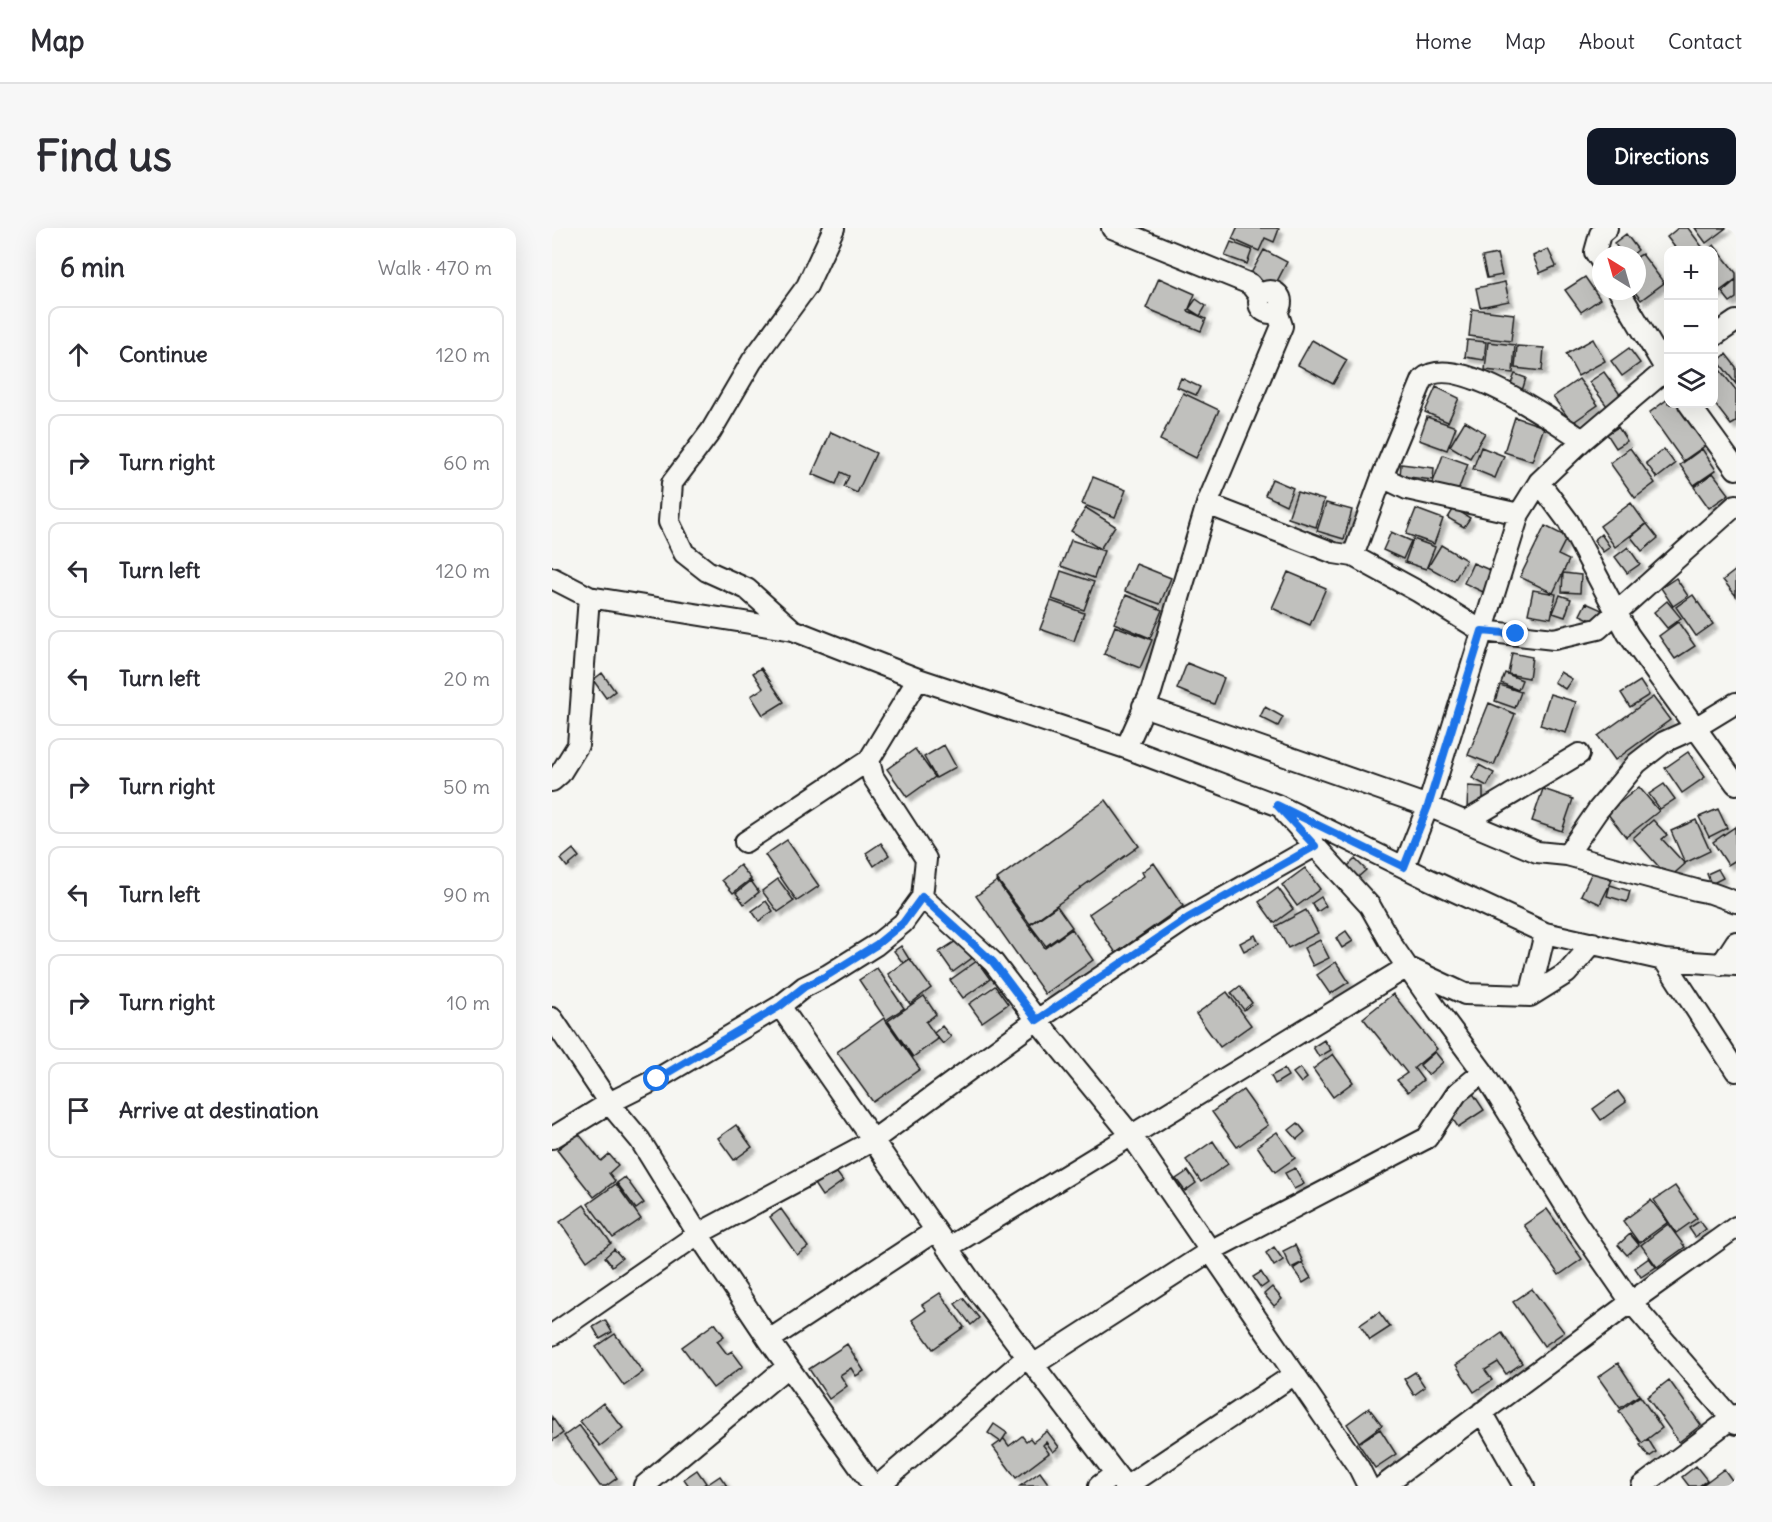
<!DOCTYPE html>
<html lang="en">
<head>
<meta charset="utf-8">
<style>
  :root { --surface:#fff; --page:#f7f7f7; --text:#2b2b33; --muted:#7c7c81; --line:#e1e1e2; --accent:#111827 }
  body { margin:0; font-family:Delius,sans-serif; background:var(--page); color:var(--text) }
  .controls { position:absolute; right:18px; top:18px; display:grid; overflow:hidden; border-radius:12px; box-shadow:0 6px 24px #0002 }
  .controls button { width:54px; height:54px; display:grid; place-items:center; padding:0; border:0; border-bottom:2px solid var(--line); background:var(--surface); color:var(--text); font:30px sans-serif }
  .compass { position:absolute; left:1040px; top:18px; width:54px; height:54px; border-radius:50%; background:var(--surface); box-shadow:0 6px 24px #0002; rotate:323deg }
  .stop { position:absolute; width:18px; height:18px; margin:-14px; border:4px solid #1a73e8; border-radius:50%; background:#fff }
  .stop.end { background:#1a73e8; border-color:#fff; box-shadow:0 2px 6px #0008 }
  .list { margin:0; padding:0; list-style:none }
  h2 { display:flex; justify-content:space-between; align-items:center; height:78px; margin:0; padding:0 24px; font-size:26px }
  h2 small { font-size:20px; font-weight:400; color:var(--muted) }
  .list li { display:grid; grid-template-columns:39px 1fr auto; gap:18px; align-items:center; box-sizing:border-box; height:96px; margin:0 12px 12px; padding:0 12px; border:2px solid var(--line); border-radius:12px }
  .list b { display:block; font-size:22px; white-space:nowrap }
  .list em { font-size:20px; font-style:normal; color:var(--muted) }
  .icon { flex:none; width:33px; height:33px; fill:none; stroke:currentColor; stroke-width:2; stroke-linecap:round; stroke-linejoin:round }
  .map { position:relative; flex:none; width:1184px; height:1258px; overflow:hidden; border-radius:12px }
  header { display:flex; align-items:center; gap:36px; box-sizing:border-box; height:84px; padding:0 30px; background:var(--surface); border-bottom:2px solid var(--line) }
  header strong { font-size:28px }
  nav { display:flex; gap:33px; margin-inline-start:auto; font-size:21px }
  .intro { display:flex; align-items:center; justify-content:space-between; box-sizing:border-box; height:144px; padding:0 36px }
  h1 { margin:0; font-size:42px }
  .button { padding:15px 27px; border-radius:12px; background:var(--accent); color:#fff; font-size:21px; font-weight:700 }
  main { display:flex; gap:36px; padding:0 36px }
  aside { flex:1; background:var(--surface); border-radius:12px; box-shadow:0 6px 24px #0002 }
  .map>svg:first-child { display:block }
  .building { fill:#c0c0bd; stroke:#1c1c1c; stroke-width:1.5; filter:url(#shadow) }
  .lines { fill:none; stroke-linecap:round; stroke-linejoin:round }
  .street-casing { stroke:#1c1c1c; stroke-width:24 }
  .street { stroke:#f6f6f2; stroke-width:20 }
  .route { stroke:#1a73e8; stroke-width:8 }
</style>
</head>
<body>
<header>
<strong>Map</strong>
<nav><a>Home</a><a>Map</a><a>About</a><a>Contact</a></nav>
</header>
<div class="intro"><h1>Find us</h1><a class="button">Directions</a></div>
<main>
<aside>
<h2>6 min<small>Walk · 470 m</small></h2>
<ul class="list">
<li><svg class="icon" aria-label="ahead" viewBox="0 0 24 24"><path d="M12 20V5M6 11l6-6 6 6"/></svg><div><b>Continue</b></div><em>120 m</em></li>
<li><svg class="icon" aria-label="right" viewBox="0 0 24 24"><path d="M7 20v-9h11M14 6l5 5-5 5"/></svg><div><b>Turn right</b></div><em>60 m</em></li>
<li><svg class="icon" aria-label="left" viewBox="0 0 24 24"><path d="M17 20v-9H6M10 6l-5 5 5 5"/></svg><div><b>Turn left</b></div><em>120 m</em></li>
<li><svg class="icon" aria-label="left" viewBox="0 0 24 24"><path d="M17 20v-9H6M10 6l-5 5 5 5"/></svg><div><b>Turn left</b></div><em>20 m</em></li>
<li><svg class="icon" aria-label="right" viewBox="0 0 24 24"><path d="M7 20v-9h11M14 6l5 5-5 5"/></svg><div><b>Turn right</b></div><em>50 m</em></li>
<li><svg class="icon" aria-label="left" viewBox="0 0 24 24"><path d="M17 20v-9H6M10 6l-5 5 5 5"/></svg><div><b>Turn left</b></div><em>90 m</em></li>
<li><svg class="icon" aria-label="right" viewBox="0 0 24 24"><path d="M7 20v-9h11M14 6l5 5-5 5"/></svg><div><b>Turn right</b></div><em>10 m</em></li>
<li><svg class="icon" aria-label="arrive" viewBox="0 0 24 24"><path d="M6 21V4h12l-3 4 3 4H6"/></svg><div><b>Arrive at destination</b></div></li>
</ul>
</aside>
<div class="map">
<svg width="1184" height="1258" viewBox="0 0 1184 1258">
  <defs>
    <filter id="shadow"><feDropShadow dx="4.5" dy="4.5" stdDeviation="1.5" flood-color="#0004"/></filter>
  </defs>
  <rect width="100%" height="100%" fill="#f6f6f2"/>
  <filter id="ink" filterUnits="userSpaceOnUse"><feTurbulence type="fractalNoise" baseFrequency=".0167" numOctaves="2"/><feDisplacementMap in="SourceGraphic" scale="12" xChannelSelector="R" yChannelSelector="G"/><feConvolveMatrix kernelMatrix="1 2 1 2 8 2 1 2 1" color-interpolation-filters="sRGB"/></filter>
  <g filter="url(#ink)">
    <path class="building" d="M685,0H724L727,1L722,14L713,10L707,23L680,11Z
      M1126,0H1136L1151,20L1148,22H1125L1115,9Z
      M1143,0H1174L1154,15Z
      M1074,6L1086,22L1080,27H1071L1062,15Z
      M679,14L700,22L695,36L673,28Z
      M1162,17L1184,45V51L1164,66L1162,64V22H1155Z
      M996,21L1004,38L988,45L981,28Z
      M712,22L735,34L721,61L697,49Z
      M945,26L950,47L935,50L930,29Z
      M1090,26L1112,55L1089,72L1082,63H1085V29Z
      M1033,49L1048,71L1029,84L1013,62Z
      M607,50L643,66L636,83L654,91L649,103L594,80Z
      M1184,52V70L1178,74L1170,64Z
      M953,54L957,73L928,79L924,60Z
      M644,71L654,78L648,88L637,81Z
      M920,81L962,86L959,113L917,108Z
      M1041,111L1053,133L1026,148L1014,126Z
      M760,112L795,132L781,156L746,137Z
      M915,112L934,114L932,132L913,129Z
      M936,114L963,117L961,145L933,142Z
      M965,118L992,120L990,143L963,140Z
      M1077,120L1088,135L1070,148L1059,133Z
      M1174,126L1184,139V156L1166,133Z
      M1164,137L1184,162V194L1179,197L1162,175V139Z
      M1052,144L1069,168L1055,178L1037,154Z
      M963,146L974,150L970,163L958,158Z
      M629,150L648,159L644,167L625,159Z
      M1027,151L1046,177L1020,195L1001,169Z
      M884,159L907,170L896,194L873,184Z
      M631,165L667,182L644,230L608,212Z
      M1116,171V176H1125L1154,217L1131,233L1097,185Z
      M875,189L904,199L895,222L867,212Z
      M963,189L992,199L980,233L952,224Z
      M913,193L933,205L918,230L898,218Z
      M1066,199L1075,213L1064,220L1055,206Z
      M279,204L324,225L305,265L292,259L297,248L289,244L284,256L260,246Z
      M929,219L952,228L943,250L921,241Z
      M1078,220L1103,255L1083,270L1058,235Z
      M1112,221L1123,236L1105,250L1094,235Z
      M1150,221L1164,242L1142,257L1128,237Z
      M891,227L916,236L905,266L880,257Z
      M849,236L882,240L881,252L848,248Z
      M1161,245L1177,266L1157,280L1142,259Z
      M541,249L574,262L563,289L530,276Z
      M720,251L741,260L734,277L713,267Z
      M745,264L772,272L764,299L736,290Z
      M774,275L800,282L792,311L765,303Z
      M1079,275L1094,296L1063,319L1048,298Z
      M534,280L563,298L548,321L519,303Z
      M902,280L918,290L912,299L896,290Z
      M864,281L891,291L882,316L854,306Z
      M1095,296L1106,310L1090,323L1079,309Z
      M993,298L1015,309L1006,327L1017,332L1001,365L968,349Z
      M839,304L859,313L851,331L831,322Z
      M1049,306L1058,319L1051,324L1042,312Z
      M861,311L883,319L874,341L853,334Z
      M519,312L552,323L542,350L509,338Z
      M889,317L914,332L902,353L876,339Z
      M1076,319L1088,336L1075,345L1063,329Z
      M921,335L940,343L931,364L912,355Z
      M584,336L619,350L608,376L573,363Z
      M1184,342V368L1171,352Z
      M509,343L542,354L532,382L500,371Z
      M736,344L774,360L758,397L720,380Z
      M1011,345L1029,347L1028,365L1010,364Z
      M1124,350L1136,368L1121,378L1109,360Z
      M981,362L1004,366L999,390L976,386Z
      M574,367L610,382L598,410L562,395Z
      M1008,367L1019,371L1013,389L1001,385Z
      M1141,367L1161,396L1144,408L1124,379Z
      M499,373L532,385L522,413L488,401Z
      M1115,373L1129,390L1115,400L1102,384Z
      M1034,375L1050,382L1044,394L1028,387Z
      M1126,394L1143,418L1123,431L1107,408Z
      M563,398L600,412L588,440L552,426Z
      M960,425L980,429L977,450L956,446Z
      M635,435L672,450L662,476L625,461Z
      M209,440L232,474L211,487L199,468L211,460L201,445Z
      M1008,444L1020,451L1013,461L1002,454Z
      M50,445L63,463L54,470L41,452Z
      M953,445L970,452L966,462L949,455Z
      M1088,453L1097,467L1078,479L1069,465Z
      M948,457L969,464L963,480L943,473Z
      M998,466L1024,474L1014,505L988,497Z
      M1101,469L1118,492L1063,532L1046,508Z
      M937,475L963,486L942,537L916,527Z
      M713,479L731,489L726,498L708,489Z
      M392,517L404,539L384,550L372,529Z
      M363,521L383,549L355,569L335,541Z
      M1136,524L1153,549L1130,565L1113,540Z
      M927,537L942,545L935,558L920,550Z
      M1112,556L1123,571L1108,581L1097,566Z
      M916,558L931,559V581H915Z
      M1087,559L1107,583L1074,609L1055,585Z
      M991,561L1021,571L1010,603L980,593Z
      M554,572L587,618L478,696L445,651Z
      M1166,581L1175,600L1157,609L1147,589Z
      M1101,592L1115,607L1110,611L1133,636L1117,650L1081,610Z
      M1144,592L1158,623L1133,635L1119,603Z
      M1183,599L1184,632L1176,637L1161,614Z
      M235,612L267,658L245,673L213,627Z
      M329,615L337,627L322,638L314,625Z
      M21,621L27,629L15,639L9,631Z
      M803,631L814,642L806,649L795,639Z
      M602,635L631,678L564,725L537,686L592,648L590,644Z
      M188,637L199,651L181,665L170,652Z
      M753,640L768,661L745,678L730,657Z
      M1166,641L1171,650L1159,656L1155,646Z
      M1041,642L1060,652L1048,676L1029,667Z
      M226,651L242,673L226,684L210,663Z
      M199,653L207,664L192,676L184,665Z
      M445,653L493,720L520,701L541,732L493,766L424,668Z
      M1058,657L1078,663L1075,674L1055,668Z
      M726,660L741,681L722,695L707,674Z
      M769,669L774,678L765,684L760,675Z
      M214,673L221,683L207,693L200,683Z
      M505,678L520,699L494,718L478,697Z
      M754,682L766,705L736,720L724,698Z
      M794,703L801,713L790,720L784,710Z
      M703,707L707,715L692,723L688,715Z
      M407,711L420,730L401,744L387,724Z
      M768,712L777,730L761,738L752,720Z
      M349,718L357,731L351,735L342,723Z
      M358,731L379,760L358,776L336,746Z
      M425,733L438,751L411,770L398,752Z
      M784,734L797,754L778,766L765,747Z
      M325,740L352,780L334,792L307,752Z
      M443,758L456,776L430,794L417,776Z
      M688,758L700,775L692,782L679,765Z
      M675,764L699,797L668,819L644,786Z
      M841,766L885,821L862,840L871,852L856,864L845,852L855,845L811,790Z
      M372,768L384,786L374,794L386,811L361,829L336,793Z
      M332,790L368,841L321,874L285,824Z
      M390,798L399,809L391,816L382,805Z
      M772,812L779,822L767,829L761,819Z
      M883,824L891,834L876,847L868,837Z
      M781,826L801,854L781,869L761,841Z
      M748,840L755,850L749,855L741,845Z
      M732,841L736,848L723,856L719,848Z
      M691,862L716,897L685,919L660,884Z
      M1066,863L1074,874L1049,892L1041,881Z
      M920,864L932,882L906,899L894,881Z
      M746,895L753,904L745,911L737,902Z
      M184,897L200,919L182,932L166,910Z
      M725,904L743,930L723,944L705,918Z
      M26,905L49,933L57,926L66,937L57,945L63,953L42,969L5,922Z
      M661,913L676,936L649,954L634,932Z
      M743,940L752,956L742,961L733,945Z
      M282,941L291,953L270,968L262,956Z
      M636,943L644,955L633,963L624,951Z
      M73,949L92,975L84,981L65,955Z
      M64,956L89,991L61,1010L36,976Z
      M1123,958L1145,990L1124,1005L1102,972Z
      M1099,972L1116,994L1087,1015L1071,993Z
      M32,977L59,1015L35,1033L8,994Z
      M229,981L256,1019L245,1027L218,989Z
      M995,981L1030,1031L1007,1047L972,997Z
      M1148,993L1154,1001L1143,1009L1137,1000Z
      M1116,996L1133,1019L1105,1039L1089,1017Z
      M1078,1006L1087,1017L1075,1027L1066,1017Z
      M743,1017L751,1034L739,1040L731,1023Z
      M722,1019L731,1032L722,1038L714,1025Z
      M62,1021L70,1030L60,1038L53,1029Z
      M1097,1030L1104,1039L1089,1049L1083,1040Z
      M750,1035L759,1050L751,1055L741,1041Z
      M709,1044L716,1055L709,1060L701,1049Z
      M720,1059L730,1071L722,1078L712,1066Z
      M980,1061L1012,1104L992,1118L961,1074Z
      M388,1065L412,1099L381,1121L360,1092L374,1082L370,1077Z
      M411,1070L427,1090L419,1097L403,1076Z
      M827,1084L838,1099L818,1112L808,1097Z
      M53,1092L60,1104L48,1111L41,1099Z
      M163,1095L172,1108L165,1113L175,1126L180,1123L191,1138L161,1160L130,1119Z
      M950,1105L970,1135L954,1146L946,1134L933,1142L940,1152L922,1164L904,1137Z
      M63,1106L91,1144L72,1158L44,1119Z
      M295,1116L312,1143L304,1148L299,1140L288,1147L295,1158L277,1171L257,1141Z
      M1066,1135L1087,1167L1068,1180L1046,1149Z
      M863,1144L873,1159L862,1167L852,1151Z
      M1117,1152L1149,1197L1127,1214L1095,1169Z
      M1088,1168L1110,1200L1090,1215L1067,1183Z
      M51,1175L71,1200L48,1218L28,1193Z
      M817,1180L830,1197L807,1214L795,1196Z
      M0,1189L11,1205L0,1213Z
      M442,1196L455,1205L449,1214L436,1205Z
      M27,1197L65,1250L54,1258H48L12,1208Z
      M828,1201L844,1226L823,1240L806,1215Z
      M495,1203L507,1219L501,1224L494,1214L491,1217L497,1225L464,1250L441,1219L452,1211L457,1218L470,1208L474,1213L478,1210L481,1214Z
      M1096,1211L1104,1224L1097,1229L1088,1217Z
      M1144,1238L1155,1252L1147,1258H1137L1130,1249Z
      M1172,1241L1184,1258H1149Z
      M145,1242L154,1255L150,1258H137L132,1251Z
      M488,1244L498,1258H468Z
      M168,1248L175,1258H153Z"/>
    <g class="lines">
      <defs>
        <path id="street" d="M560,0L698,56L709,70
          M1049,33L1043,24L1048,6L1055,0
          M1067,63L1116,145
          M707 74a11 11 0 1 1 22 0a11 11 0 1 1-22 0Z
          M1162,108L1184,93
          M1137,176L1184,241
          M830,249L855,261L967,286
          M987,254L1016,293L1076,406L1184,556
          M655,276L730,98L725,83
          M801,328L830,249L871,151C903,123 1001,193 1031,212
          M0,350L37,369L241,402L366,451L574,520L725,577L874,650L993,705L1112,732L1184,737
          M241,402L195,361L155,343L132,325L117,294L120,255L159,203L200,133L255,58L282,0
          M591,478L876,578L985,624L1015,627L1144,662L1159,665L1184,674
          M574,520L599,464L655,276L782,325L801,328L867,364L930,403L1002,411L1046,401L1184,277
          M0,553L8,546L26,517L37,369
          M733,585L818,678L840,717L885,782L931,844L1023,993L1079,1074L1184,1196
          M913,594L1027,526
          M193,614L317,532
          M1015,627L1046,582L1085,535L1112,514L1143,500L1184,475
          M852,639L876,578L967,286L987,254L1031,212L1116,140
          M370,669L441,734L485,792L579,907L807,1240L816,1258
          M1112,732L1184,843
          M1169,737L1184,714
          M978,768L993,705
          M228,778L427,1065L573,1258
          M0,790L57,875L0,910
          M395,1020L855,739L913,766L978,768L1015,745L1041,715
          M0,1107L146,1006L320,913L485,792L636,690L763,618
          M217,1112L383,1003
          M481,1137L658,1023L875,910L905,865L931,844
          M930,1184L972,1258
          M92,1258L235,1139
          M321,1258L217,1112L146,1006L88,912L57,875L105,851L228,778L252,759L276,747L324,717L351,695L370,669L374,631L321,549L317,532L366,451
          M326,1258L475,1129
          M547,1258L563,1246
          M575,1258L743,1146
          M831,1258L1079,1074L1184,999
          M1090,1258L1184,1187"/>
      </defs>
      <use href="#street" class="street-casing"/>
      <use href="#street" class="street"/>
    </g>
  </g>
  <g class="lines" filter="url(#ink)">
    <path class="route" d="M105,851L228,778L252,759L276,747L324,717L351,695L370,669L441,734L485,792L636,690L763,618L725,577L852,639L876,578L930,403L964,406"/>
  </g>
</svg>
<div class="controls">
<button>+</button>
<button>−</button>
<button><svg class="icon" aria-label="layers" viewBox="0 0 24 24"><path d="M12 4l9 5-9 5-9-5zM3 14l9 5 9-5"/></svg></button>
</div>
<svg class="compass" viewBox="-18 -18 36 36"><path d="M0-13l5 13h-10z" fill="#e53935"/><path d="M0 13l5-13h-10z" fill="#7c7c81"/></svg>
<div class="stop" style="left:105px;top:851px"></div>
<div class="stop end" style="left:964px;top:406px"></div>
</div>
</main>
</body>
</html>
